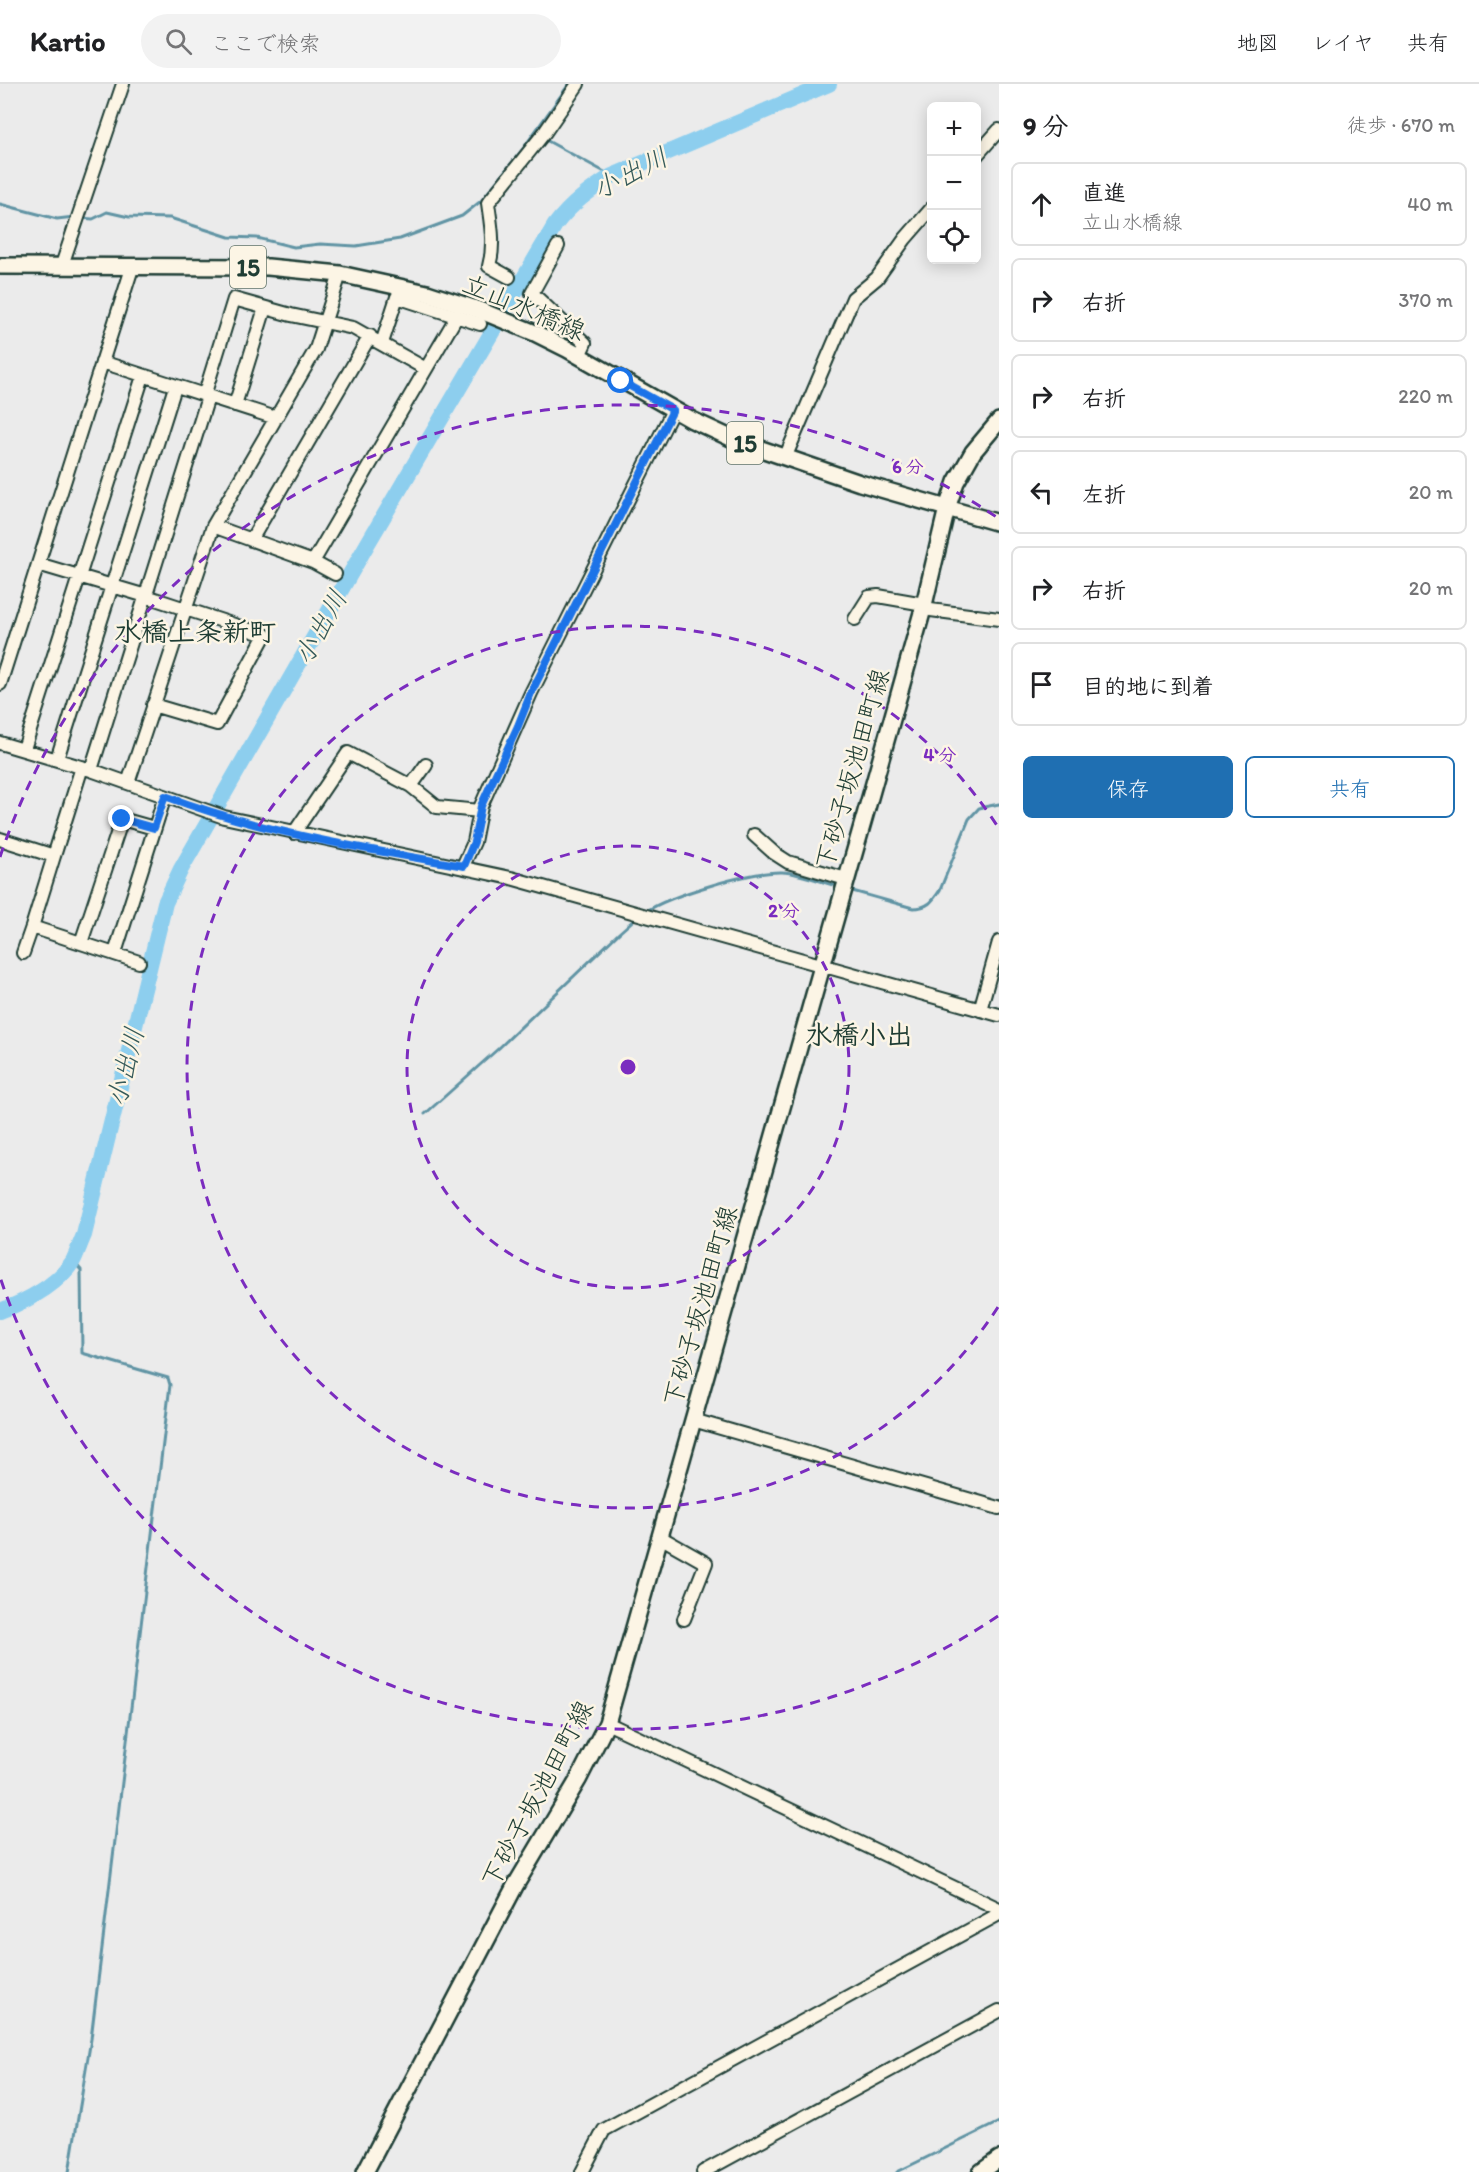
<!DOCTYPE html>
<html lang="ja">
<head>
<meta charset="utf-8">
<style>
  :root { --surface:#fff; --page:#f2f2f2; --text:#202124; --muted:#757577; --line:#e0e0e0; --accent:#1f6fb2 }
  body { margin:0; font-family:Itim,"Klee One",sans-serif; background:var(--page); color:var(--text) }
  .controls { position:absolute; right:18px; top:18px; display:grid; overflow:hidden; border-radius:9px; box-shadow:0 3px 15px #0003 }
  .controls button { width:54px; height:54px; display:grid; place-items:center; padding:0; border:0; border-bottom:2px solid var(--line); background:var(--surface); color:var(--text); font:30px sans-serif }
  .stop { position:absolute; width:18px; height:18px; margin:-14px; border:4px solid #1a73e8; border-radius:50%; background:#fff }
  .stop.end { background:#1a73e8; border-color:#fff; box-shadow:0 2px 6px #0008 }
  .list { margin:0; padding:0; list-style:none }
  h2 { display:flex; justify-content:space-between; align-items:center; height:78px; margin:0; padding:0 24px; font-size:26px }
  h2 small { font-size:20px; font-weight:400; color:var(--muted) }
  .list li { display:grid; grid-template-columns:39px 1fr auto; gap:18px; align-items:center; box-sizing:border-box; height:84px; margin:0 12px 12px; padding:0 12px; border:2px solid var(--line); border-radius:9px }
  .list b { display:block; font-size:22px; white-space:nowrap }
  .list p { margin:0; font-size:20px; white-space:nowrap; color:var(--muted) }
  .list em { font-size:20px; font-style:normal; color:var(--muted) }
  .actions { display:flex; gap:12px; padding:18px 24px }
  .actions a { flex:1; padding:14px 0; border:2px solid var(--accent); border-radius:9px; text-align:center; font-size:21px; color:var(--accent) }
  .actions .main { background:var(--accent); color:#fff }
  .icon { flex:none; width:33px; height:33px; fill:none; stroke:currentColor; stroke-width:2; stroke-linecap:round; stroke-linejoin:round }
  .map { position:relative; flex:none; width:999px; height:2088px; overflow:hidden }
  header { display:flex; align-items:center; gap:36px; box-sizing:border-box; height:84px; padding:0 30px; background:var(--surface); border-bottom:2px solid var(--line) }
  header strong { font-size:28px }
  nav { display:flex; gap:33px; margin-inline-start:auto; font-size:21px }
  .search { width:420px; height:54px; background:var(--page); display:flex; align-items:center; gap:15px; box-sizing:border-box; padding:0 21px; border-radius:33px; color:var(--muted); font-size:22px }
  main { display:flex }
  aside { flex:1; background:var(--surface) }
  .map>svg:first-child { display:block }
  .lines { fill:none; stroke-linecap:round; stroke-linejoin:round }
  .stream { stroke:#6194a4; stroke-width:3 }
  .river { stroke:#8dceee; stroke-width:16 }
  .minor-casing { stroke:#1f3d34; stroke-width:16 }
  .major-casing { stroke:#1f3d34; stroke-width:20 }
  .minor { stroke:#fcf5e5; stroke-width:12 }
  .major { stroke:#fcf5e5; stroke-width:15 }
  .route { stroke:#1a73e8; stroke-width:8 }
  .ring { fill:none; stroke:#7b2cbf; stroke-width:3; stroke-dasharray:10 8 }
  .labels { text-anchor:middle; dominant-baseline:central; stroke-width:5; stroke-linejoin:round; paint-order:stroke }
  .shield { fill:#fcf5e5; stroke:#617469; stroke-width:1.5 }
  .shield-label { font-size:24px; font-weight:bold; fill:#1f3d34 }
  .street-label { font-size:26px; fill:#1f3d34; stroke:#fcf5e5 }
  .water-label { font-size:27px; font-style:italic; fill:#355a59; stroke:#fcf5e5 }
  .neighbourhood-label { font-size:27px; font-weight:bold; fill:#1f3d34; stroke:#fcf5e5 }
  .centre { fill:#7b2cbf; stroke:#fcf5e5; stroke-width:3 }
  .ring-label { font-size:18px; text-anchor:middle; font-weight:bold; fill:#7b2cbf; stroke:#fcf5e5; stroke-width:5; stroke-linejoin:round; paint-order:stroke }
</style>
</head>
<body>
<header>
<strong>Kartio</strong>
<div class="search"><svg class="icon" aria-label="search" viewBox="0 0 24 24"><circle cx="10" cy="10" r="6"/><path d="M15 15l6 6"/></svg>ここで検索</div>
<nav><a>地図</a><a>レイヤ</a><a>共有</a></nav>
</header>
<main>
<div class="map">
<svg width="999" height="2088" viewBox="0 0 999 2088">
  <rect width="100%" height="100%" fill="#ebebeb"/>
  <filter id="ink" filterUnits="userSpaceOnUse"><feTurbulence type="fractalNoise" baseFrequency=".0167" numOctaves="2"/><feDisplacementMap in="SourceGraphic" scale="12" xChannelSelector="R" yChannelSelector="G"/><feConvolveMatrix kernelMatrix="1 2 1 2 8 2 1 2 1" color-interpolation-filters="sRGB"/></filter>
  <g filter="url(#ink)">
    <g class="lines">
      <path class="stream" d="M544,55L612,92
        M0,120L57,135L74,133
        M80,134L93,135L107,128L129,133L170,134L229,153L257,154L294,163L320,160L356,162L400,155L462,132L481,117L522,66L569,0
        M849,806L913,824C928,824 932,818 940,806L969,735L979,724L999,720
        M645,828C671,811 751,787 782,788C801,789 821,798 840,803
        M425,1030L499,964L619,849L637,833
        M69,2088L91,1955L170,1301L168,1294L82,1269L81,1186L73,1177
        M897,2088L999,2038"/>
      <path class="river" d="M0,1227C27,1217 57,1202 73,1177C77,1169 80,1160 84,1151L165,819L181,785L368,459L555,141C571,120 590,106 612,92L829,0"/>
      <defs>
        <path id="minor" d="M976,72L999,46
          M558,162L532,209L585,259L579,272
          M62,181L123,0
          M509,193L489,182C495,160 491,141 488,119L545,48L578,0
          M382,259L397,213L480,240
          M102,278L276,334
          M204,312L234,215L291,231L353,244L426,285
          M235,321L265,224
          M785,374L853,214L877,194L905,155L932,124
          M213,442L313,478L335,490
          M251,456L370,252
          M313,478L457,232
          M38,480L146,512L265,551L217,640L153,621
          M923,525L999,535
          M855,535L869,513L878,512L924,520
          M0,600L133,181
          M0,659L91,686L224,733L511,794L999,931
          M24,665L143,292
          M57,675L175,303
          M426,681L411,702L437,723L480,727
          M91,686L208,313
          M128,699L213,442L316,265L340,190
          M294,749L348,669L411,702
          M754,751L774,769L788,778L846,795
          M0,755L54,772L32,843
          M54,772L82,683
          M463,782L474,758L481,722L531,609L673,326
          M81,859L122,735L154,744
          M23,869L32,843L139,878
          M115,869L165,712
          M980,926L999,858
          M693,1336L999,1424
          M660,1453L706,1479L684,1535
          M607,1639L999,1825
          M582,2088L604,2046L999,1830
          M703,2088L999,1927"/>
        <path id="major" d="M0,182L268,183L340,190L427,209L479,226L535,249L567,265L692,336L735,356L860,399L999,439
          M365,2088L515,1802L578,1696L607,1639L871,710L923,525L947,424L956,398L973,368L999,337
          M981,2088L999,2075"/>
      </defs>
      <use href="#minor" class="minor-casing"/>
      <use href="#major" class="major-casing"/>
      <use href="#minor" class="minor"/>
      <use href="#major" class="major"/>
    </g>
  </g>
  <g class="lines" filter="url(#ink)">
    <path class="route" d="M122,735L154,744L165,712C260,748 363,765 464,782L474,758L481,722L518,642L531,609L673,326L621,297"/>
  </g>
  <g class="ring">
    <circle cx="628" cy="983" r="221"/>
    <path d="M998 1223A441 441 0 1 1 998 743"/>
    <path d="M998 1532A662 662 0 0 1 0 1193M0 773A662 662 0 0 1 998 434"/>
  </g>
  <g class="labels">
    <g class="shield">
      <rect x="230" y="162" width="36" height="42" rx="4.5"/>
      <rect x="727" y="338" width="36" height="42" rx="4.5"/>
    </g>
    <g class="shield-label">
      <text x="248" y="183">15</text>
      <text x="745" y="359">15</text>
    </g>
    <g class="street-label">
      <text transform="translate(524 223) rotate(23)">立山水橋線</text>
      <text transform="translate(852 685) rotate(-74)">下砂子坂池田町線</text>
      <text transform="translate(700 1222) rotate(-74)">下砂子坂池田町線</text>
      <text transform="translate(537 1710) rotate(-62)">下砂子坂池田町線</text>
    </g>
    <g class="water-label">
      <text transform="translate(630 89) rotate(-27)">小出川</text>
      <text transform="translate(320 543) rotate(-61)">小出川</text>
      <text transform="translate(125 983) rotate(-76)">小出川</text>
    </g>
    <g class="neighbourhood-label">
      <text x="195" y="547">水橋上条新町</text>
      <text x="859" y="950">水橋小出</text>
    </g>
  </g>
  <circle cx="628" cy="983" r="9" class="centre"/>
  <g class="ring-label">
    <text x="908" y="389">6 分</text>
    <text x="940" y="677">4 分</text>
    <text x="784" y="833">2 分</text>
  </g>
</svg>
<div class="controls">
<button>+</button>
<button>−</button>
<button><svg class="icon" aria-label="locate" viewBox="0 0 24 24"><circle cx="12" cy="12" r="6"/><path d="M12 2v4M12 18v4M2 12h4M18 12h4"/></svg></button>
</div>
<div class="stop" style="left:621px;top:297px"></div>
<div class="stop end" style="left:122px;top:735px"></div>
</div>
<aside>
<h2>9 分<small>徒歩 · 670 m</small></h2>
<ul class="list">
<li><svg class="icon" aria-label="ahead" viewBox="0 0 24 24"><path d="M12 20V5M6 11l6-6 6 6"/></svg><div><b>直進</b><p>立山水橋線</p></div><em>40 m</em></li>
<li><svg class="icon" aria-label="right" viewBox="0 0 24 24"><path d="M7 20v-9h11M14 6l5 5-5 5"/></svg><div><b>右折</b></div><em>370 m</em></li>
<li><svg class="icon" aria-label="right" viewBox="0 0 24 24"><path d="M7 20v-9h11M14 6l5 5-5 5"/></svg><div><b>右折</b></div><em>220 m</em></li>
<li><svg class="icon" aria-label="left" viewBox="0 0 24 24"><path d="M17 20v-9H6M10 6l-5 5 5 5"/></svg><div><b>左折</b></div><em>20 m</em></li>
<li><svg class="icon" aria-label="right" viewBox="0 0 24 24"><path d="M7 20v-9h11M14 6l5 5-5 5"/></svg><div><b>右折</b></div><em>20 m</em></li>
<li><svg class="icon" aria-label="arrive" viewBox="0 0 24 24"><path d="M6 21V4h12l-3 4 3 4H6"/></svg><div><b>目的地に到着</b></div></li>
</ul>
<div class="actions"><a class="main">保存</a><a>共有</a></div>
</aside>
</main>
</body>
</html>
